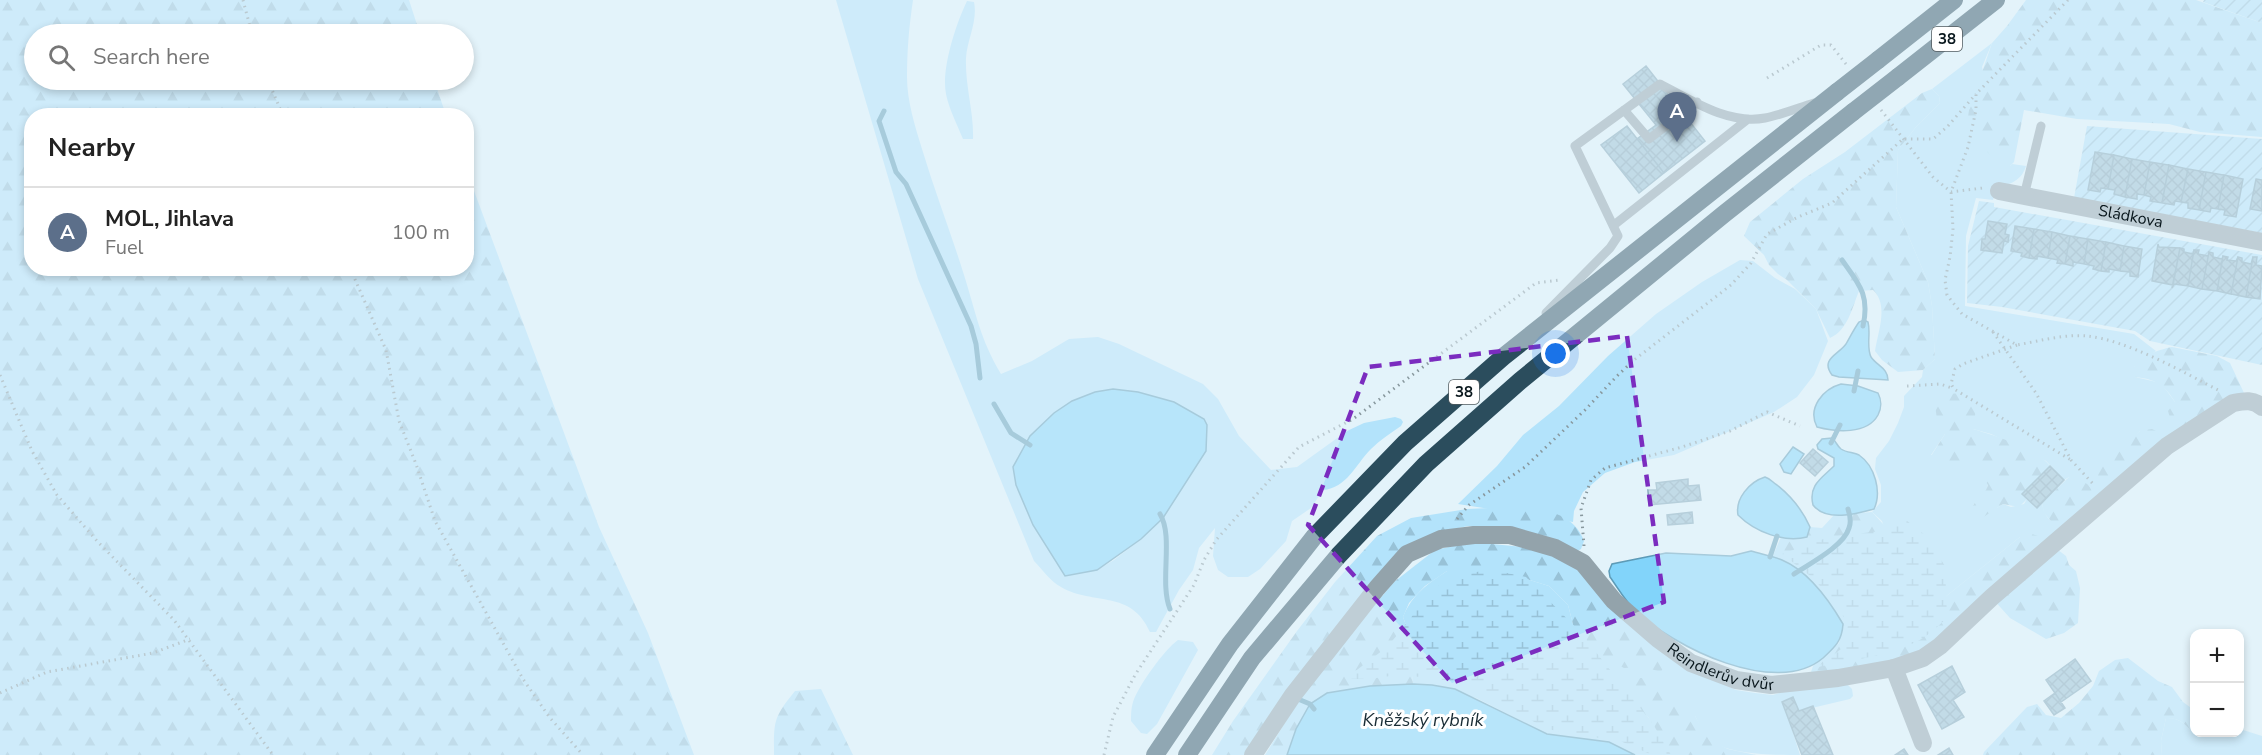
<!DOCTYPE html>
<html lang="en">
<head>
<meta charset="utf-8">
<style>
  :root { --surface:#fff; --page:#f6f6f6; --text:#222; --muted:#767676; --line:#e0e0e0; --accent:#7c3aed }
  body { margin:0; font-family:"Nunito Sans",sans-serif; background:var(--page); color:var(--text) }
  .controls { position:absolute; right:18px; bottom:18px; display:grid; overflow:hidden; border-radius:12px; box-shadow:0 3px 9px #0003 }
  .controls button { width:54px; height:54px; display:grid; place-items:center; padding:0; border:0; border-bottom:2px solid var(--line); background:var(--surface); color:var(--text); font:30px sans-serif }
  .you { position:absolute; left:1556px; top:354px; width:21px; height:21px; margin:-15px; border:4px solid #fff; border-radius:50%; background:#1a73e8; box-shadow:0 0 0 9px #1a73e833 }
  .badge { display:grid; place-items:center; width:39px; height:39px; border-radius:50%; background:var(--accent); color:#fff; font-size:20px; font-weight:700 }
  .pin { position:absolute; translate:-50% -50px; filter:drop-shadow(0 2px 3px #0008) }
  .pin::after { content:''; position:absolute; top:32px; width:21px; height:18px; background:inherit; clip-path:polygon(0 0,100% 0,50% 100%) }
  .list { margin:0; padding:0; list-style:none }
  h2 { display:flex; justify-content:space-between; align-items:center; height:78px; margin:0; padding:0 24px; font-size:26px }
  h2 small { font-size:20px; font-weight:400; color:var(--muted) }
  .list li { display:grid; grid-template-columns:39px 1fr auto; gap:18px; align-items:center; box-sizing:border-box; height:90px; padding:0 24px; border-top:2px solid var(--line) }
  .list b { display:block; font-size:22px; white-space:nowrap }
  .list p { margin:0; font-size:20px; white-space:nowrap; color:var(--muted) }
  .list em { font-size:20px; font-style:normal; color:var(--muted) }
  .icon { flex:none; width:33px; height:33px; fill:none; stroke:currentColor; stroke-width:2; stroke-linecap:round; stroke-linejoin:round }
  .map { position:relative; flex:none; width:2262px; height:755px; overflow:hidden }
  .search { position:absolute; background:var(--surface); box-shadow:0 3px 9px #0003; left:24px; top:24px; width:450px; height:66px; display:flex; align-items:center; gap:15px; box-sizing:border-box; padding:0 21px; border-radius:33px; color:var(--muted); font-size:22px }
  .panel { position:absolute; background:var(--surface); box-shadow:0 3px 9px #0003; left:24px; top:108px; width:450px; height:168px; border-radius:24px }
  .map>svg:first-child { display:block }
  .grass { fill:#b3e3fb; fill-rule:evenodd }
  .forest { fill:url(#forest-firs) }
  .wetland { fill:url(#wetland-marsh) }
  .garden { fill:url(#garden-furrows) }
  .water { fill:#82d4fa; stroke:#5d9bb7; stroke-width:1.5 }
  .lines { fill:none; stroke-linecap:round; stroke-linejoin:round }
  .stream { stroke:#5d9bb7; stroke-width:5 }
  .building { fill:url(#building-cross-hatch); stroke:#7fa4b6; stroke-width:1.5 }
  .path { stroke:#88989e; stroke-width:3; stroke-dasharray:1.5 4.5; stroke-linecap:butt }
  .lane { stroke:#93a3ab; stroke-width:9 }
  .street { stroke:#93a3ab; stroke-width:18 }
  .highway { stroke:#2b4d5d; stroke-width:18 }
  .highway-bridge { stroke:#2b4d5d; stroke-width:18 }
  .marked { fill:none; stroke:#7b2cbf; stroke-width:4.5; stroke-dasharray:12 8; stroke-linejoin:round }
  .labels { text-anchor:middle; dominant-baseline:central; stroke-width:6; stroke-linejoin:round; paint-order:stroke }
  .shield { fill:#fff; stroke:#515b5f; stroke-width:1.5 }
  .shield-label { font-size:15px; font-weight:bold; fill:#07151b }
  .street-label { font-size:16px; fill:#07151b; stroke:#fff }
  .water-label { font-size:18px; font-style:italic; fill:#192c35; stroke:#fff }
</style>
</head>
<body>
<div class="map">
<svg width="2262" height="755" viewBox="0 0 2262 755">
  <defs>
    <pattern id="forest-firs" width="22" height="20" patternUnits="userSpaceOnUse" patternTransform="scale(1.5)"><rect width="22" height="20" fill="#b3e3fb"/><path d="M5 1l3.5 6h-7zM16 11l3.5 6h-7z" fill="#98c2d7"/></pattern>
    <pattern id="wetland-marsh" width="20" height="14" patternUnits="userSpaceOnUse" patternTransform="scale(1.5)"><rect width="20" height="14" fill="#b3e3fb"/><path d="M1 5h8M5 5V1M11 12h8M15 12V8" fill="none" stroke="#98c2d7"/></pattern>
    <pattern id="garden-furrows" width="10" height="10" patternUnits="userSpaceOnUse" patternTransform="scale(1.5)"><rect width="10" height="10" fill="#b3e3fb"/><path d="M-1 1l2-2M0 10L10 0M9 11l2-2" fill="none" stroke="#98c2d7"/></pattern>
    <pattern id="building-cross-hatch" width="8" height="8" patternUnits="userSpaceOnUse" patternTransform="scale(1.5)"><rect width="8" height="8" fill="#99bfd1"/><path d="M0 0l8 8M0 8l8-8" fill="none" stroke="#82a3b3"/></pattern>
  </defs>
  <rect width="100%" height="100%" fill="#e3f3fa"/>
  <path class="grass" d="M836,0H913C909,27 907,50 907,77C907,101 915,126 922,149C935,192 951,233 964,275C976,313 980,339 1001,374L1032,361L1069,339L1098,337L1119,344L1203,384L1218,399L1239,436L1271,470L1297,467L1347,431L1364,423L1395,417L1401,419L1403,422L1401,426C1391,433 1380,440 1371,449C1355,465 1347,488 1323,490L1311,508L1292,521L1286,541L1260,569L1248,577H1228L1218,570L1213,556L1215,528L1199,548L1193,570L1179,590L1156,632H1150C1131,589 1094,606 1061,587C1051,582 1042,569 1034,561L918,279ZM1025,443L1184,485L1163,518L1141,539L1114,560L1097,570L1065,576L1033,525L1016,485Z
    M967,1L974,2C978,21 967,40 966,58C965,86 974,112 973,139H963C957,124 949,109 946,94C941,69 956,24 967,1Z
    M1992,43L1982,67L2010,166L2012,164L2026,166C2022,180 2010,185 1997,187L1993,200L1976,198L1966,236L1965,306L2134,334L2156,351L2134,367L2135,377L2161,383L2175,402L2182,426L2164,443L2140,431L2132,439L2109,487L2093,502L2069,477L2064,480L2046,461L1991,434L1973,429L1945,434L1931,455L1969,457L1988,484L1986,493L1973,505L1997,508L2003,504L2011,507L2024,504L2027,499L2036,508L2042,503C2045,520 2051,522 2067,527L2046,541L2020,537L1914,622L1882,521L1872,512L1881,502V485L1875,469L1876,458L1889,441L1898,423L1904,407V396L1922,377L1923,370L1935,359L1932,306L1928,282L1896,207L1898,150L1916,127L1940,103L1939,96L1932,89Z
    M1740,260L1753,261L1775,278L1795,289L1816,309L1828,341L1814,375L1797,397L1774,412L1674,455L1635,462L1605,473L1583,492L1574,511L1573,522L1458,504L1497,466L1523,435L1559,406L1608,356L1656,314L1702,282Z
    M1447,571H1479L1517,576L1549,586L1568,605L1575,632L1624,667H1644L1665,651L1719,682L1736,690L1755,693L1773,695L1788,690L1846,683L1852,689L1853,696L1850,699L1799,711L1793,698L1783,701L1800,755C1773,755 1733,755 1710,741C1704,736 1699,723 1695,716L1637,708L1649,718L1650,732L1663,755H1635L1609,742L1547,734L1476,698L1432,685L1413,684L1407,628L1403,617C1412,595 1427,584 1447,571Z
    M1178,640L1193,642L1198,650L1157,724L1147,734L1141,733L1131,721C1131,715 1131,708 1133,702C1139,685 1164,650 1178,640Z
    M2166,718C2179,717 2186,725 2195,733L2240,732V729L2262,736V755H2162L2161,741Z"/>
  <path class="forest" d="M0,0H409L420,34H34V80H434L446,115L32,116V268H466L467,172L599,527L648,633L694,755H0Z
    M2026,0H2196L2262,23V137L2200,132L2169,124L2077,119L2024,110L2014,162L2010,166L1999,165L1976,139L1967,124L1969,110L1992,43L2007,26Z
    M1932,89L1939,96L1940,103L1916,127L1898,150L1896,207L1928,282L1932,306L1935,359L1923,370L1898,372L1882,360L1875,351C1878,331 1889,305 1873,290L1859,291C1852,308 1848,330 1830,338L1816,309L1787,280L1778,274L1769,265L1764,255L1744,236L1750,222L1803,179L1845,152L1922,93Z
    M2172,347L2217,356L2230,363L2244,393L2182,426L2172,425L2168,411L2175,402C2165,385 2155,379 2135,377L2131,372C2138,357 2157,350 2172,347Z
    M1963,393L1976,409L1973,429C1993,435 2038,449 2050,466L2022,494L2027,499L2019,507L2003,504L1982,518L1973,515C1968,502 1984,499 1988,485L1969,458L1962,465L1950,469L1931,460V456L1945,434L1938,425L1935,406L1946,394Z
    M2152,429L2160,433L2164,443L2109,487L2102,486L2098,476L2099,465L2140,431Z
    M2069,477C2087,482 2094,484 2093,505L2067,527L2057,528L2044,513L2042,503Z
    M1511,507C1539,509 1573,510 1584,541L1581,549L1576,552L1530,532L1468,526L1431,534L1253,755H1212L1233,721L1297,631L1335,582L1377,536L1411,518L1467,509Z
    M1872,512L1895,537L1914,622L2020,537L2032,534L2041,537L2066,556L2069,565L2076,571L2080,588L2078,623L2064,633L2046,639L2010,618L1992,598L1923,658L1808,681L1813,666L1839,643L1843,624C1823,590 1807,575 1772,558L1781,537L1789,539L1807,537L1810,527L1822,528L1834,515Z
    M1471,542L1533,548L1569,560L1665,651V664L1661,672L1644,667L1624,668L1583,647L1575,632L1568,605L1549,586L1517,576L1479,571H1447L1425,586L1409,603L1403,617L1407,628L1413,684L1370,686L1327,693L1310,704L1296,729L1287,755H1265L1299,700L1325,664L1394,582L1435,550Z
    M2128,658L2158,681L2172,687L2183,702L2194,710L2195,733C2186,726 2180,717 2166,718L2161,741L2162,755H1983L1984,752L2027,707L2037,704L2046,715L2061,718L2079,703L2093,686L2099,671L2115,660Z
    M1634,678H1655L1673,691L1695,716L1709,740L1728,749L1756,755H1663L1650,732L1649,718L1637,708L1628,692Z
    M821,689L853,755H774C774,721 773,718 795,691Z"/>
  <path class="wetland" d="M1906,520L1925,535L1945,566L1947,618C1940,624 1933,631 1926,636C1901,654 1848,661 1818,667L1841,649L1846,641L1848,624L1834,602L1813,578L1782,554L1829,537L1881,531Z
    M1488,569L1526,577L1580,632L1653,724L1671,755L1650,754L1618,740L1584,736L1547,729L1466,684L1432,678L1398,675L1369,679H1345L1387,647L1404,627L1431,590L1451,579Z"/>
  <path class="garden" d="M2204,0H2262V23L2203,2Z
    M2087,126L2262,139V233L2074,198Z
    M1979,201L1994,203V207L2262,255V365L2150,341L2135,331L2002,307L1967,303L1968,246Z"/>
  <path class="water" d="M1864,320L1868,322C1871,333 1866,347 1871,357C1877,366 1888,368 1888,380L1839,377L1832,375C1820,359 1838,355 1846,344C1850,337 1854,329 1859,322Z
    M1841,384L1858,386L1878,393C1882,401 1882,407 1878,415C1867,435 1836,432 1817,427C1807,408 1823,389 1841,384Z
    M1113,389L1138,392L1174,402L1204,419L1207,425L1206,451L1163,518L1141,539L1097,570L1065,576L1033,525L1016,485L1013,467L1030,436L1054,413L1072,401L1095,392Z
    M1832,438C1836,441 1837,446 1841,449C1847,453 1854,452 1859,455C1875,466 1882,492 1874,509C1856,514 1826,522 1813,505C1808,485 1822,478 1834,466V458L1818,449L1817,445L1822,439Z
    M1793,447L1804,454L1791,474L1784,472L1780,464Z
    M1765,477C1771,479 1772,482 1777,485C1792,497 1802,509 1810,527L1807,537C1784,543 1755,532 1738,515C1735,499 1749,482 1765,477Z
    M1751,551C1761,554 1773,556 1782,560C1808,571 1829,600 1843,624C1842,641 1835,647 1823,658C1776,698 1673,647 1635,610C1625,601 1618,588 1610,577L1609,571L1612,564L1666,553L1731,556Z
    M1413,684L1432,685L1455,689L1547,734L1609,742L1635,755H1287L1296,729L1310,704L1327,693L1370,686Z"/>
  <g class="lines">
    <path class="stream" d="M884,111L879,121L896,172L906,184L971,326L976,344L980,378
      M1842,260C1859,284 1870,295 1863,326
      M1854,391L1858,371
      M994,404L1011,433L1030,445
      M1831,443L1840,425
      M1160,514C1174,537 1159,582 1170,609
      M1770,557L1777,536
      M1794,574C1809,564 1844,546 1849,528C1851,523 1850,515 1848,509
      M1298,699L1310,704L1314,709"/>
  </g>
  <path class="building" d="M1646,66L1705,141L1664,173L1637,139L1656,125L1623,84Z
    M1627,126L1664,173L1639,193L1601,145Z
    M2095,152L2114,155L2108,189L2101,188L2100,192L2088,190Z
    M2114,155L2132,159L2125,197L2114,194L2115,190L2108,189Z
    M2132,159L2150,162L2144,195L2137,194V199L2125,197Z
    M2150,162L2169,165L2162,203L2150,201L2151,197L2144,195Z
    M2169,165L2188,169L2181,202L2175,201L2174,205L2162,203Z
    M2188,169L2206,172L2199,210L2188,208V203L2181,202Z
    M2206,172L2224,175L2218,209L2211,208L2210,212L2199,210Z
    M2224,175L2243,179L2236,217L2224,215L2225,210L2218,209Z
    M2256,179L2262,180V211L2250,209Z
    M1988,221L2007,224L2005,234L2009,235L2008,242L2004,241L2002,253L1981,250L1982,239H1985Z
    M2015,226L2034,229L2029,258L2021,256L2022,253L2011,251Z
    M2034,229L2052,232L2048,258L2037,256V259L2029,258Z
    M2052,232L2070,236L2065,264L2057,263L2058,260L2048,258Z
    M2070,236L2088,239L2084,264L2073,262V266L2065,264Z
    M2088,239L2106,242L2101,271L2093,269L2094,266L2084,264Z
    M2106,242L2124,246L2120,271L2109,269V272L2101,271Z
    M2158,244L2159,247L2180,248L2173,285L2152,281Z
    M2124,246L2142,249L2138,277L2130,276V272L2120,271Z
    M2180,248L2184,249V252L2193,254L2194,250L2188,286L2174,284L2172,288Z
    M2194,250H2199L2198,254L2208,256L2209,252L2202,289L2188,286Z
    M2209,252L2213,253V257L2222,259L2223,256L2217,291L2202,289Z
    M2223,256L2228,257L2227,260L2236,261L2238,257L2231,294L2217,291Z
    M2238,257L2242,258V262L2251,264L2253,257L2246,297L2231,294Z
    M2253,257H2257L2256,265L2262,266L2260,299L2246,297Z
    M1813,449L1828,462L1815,476L1800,463Z
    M2050,466L2064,480L2037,508L2022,494Z
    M1688,479V486L1699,485L1701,500L1649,505L1648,490H1657L1656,483Z
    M1692,512L1693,523L1668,525L1667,515Z
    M2075,659L2091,681L2061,702L2046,680Z
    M1952,666L1965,692L1953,700L1964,717L1942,729L1918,685Z
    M2055,693L2065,708L2054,715L2044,701Z
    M1793,697L1799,711L1813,706L1833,755H1802L1782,702Z
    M1949,748L1953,755H1938Z
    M1904,749L1908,755H1895Z"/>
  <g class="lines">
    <path class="path" d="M243,0L252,34
      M2068,0L1976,94V110L1968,147L1951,192L1953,229L1950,257L1945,280L1947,295L1962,314L2017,345C2039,341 2064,334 2087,336C2127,340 2183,372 2220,391
      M1767,78L1821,45H1831L1846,64
      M268,80L283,116
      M1881,110L1933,177L1951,192L1983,188
      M350,268L386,350L399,421L416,464L435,521L523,679L550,718L583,755
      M1993,332L2036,393L2071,460L2095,486
      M2017,345L1963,364L1955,369L1951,384L1954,389L2071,460
      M0,375L32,451L57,495L97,541L174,620L273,755
      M1907,386L1940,384L1952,388
      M1457,519L1469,505L1525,467L1585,410L1616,377L1634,360L1731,285L1751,263L1767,234L1798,217L1832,203L1903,139H1933L1947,127L1976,94
      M1584,546L1581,508L1591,480L1605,468L1682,447L1730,431L1767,412L1800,426
      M0,693L47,672L153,653L190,639
      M1104,755L1113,717L1122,700L1135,675L1194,585L1204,560L1216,540L1299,447L1353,419L1536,283L1560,280"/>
    <path class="lane" d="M1624,110L1649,139L1697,102
      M2024,196L2041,126
      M1614,225L1748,119
      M1546,313L1610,248L1618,236L1575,146L1660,84C1691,100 1728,125 1765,118C1781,115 1798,108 1814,103"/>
    <g class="street">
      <path id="s1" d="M1999,191L2262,242"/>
      <path d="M1894,668L1923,743"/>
      <path id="s2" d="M1253,755L1293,695L1377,588L1407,554L1441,539L1474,535H1510L1555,548L1583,563L1614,601L1658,639L1691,663L1736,680L1771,685L1838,678L1894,668L1923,658L1940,646L1992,597L2167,446L2233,403C2244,401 2253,399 2262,407"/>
    </g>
    <path class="highway" d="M1878,60L1954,0
      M1898,77L1996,0
      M1155,755L1230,644L1314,537L1405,443L1503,357L1837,92
      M1187,755L1252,658L1339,555L1426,464L1520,381L1724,214L1853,112"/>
    <path class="highway-bridge" d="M1837,92L1878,60
      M1853,112L1898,77"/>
  </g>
  <path d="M0 0H2262V755H0ZM1627,336L1664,602L1452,683L1308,525L1368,367Z" fill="#e3f3fa" fill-opacity=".55" fill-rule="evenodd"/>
  <path class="marked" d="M1627,336L1664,602L1452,683L1308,525L1368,367Z"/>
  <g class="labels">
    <g class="shield">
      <rect x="1932" y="27" width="30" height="24" rx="4.5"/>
      <rect x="1449" y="380" width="30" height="24" rx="4.5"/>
    </g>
    <g class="shield-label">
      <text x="1947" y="39">38</text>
      <text x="1464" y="392">38</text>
    </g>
    <g class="street-label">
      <text stroke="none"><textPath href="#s1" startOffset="134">Sládkova</textPath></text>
      <text stroke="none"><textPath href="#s2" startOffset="616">Reindlerův dvůr</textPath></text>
    </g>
    <g class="water-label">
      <text x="1423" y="720">Kněžský rybník</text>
    </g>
  </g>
</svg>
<div class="controls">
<button>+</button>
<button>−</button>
</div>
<div class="you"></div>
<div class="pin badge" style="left:1677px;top:142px;background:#5c6f8a">A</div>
<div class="search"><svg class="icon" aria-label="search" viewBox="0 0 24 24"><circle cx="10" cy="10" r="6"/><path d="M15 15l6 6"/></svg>Search here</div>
<section class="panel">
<h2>Nearby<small></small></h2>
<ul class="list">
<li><span class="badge" style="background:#5c6f8a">A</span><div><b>MOL, Jihlava</b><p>Fuel</p></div><em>100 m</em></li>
</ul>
</section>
</div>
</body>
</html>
